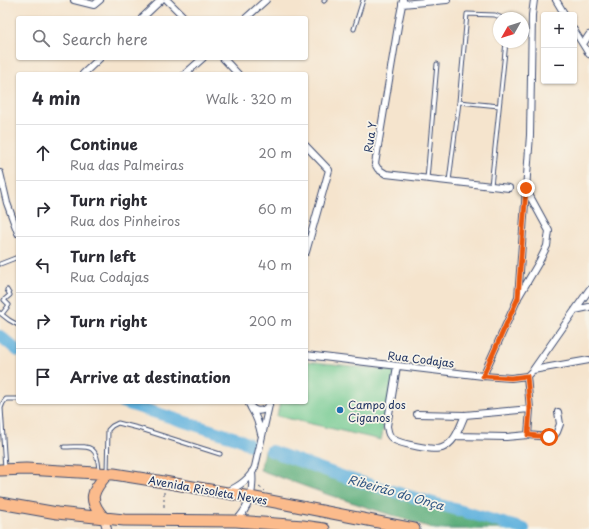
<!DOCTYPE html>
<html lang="en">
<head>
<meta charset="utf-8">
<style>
  :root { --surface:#fff; --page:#f2f2f3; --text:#2b2b33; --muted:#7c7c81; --line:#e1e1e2 }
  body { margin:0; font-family:"Playpen Sans",sans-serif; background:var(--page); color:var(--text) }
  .controls { position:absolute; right:12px; top:12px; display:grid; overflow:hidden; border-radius:4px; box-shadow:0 1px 3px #0004 }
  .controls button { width:36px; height:36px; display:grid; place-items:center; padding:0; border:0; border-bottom:1px solid var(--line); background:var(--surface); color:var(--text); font:20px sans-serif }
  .compass { position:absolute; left:493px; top:12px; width:36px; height:36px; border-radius:50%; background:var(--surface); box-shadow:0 1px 3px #0004; rotate:231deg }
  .stop { position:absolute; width:12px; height:12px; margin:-9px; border:3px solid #ea580c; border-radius:50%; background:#fff }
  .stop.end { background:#ea580c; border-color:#fff; box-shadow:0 1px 4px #0008 }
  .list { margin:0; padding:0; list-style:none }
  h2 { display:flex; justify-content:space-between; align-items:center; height:52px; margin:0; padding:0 16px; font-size:17px }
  h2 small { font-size:13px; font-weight:400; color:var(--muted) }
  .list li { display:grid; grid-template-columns:26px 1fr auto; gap:12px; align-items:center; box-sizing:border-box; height:56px; padding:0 16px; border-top:1px solid var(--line) }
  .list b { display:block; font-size:15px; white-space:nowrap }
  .list p { margin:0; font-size:13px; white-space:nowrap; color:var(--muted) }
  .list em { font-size:13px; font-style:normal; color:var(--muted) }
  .icon { flex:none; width:22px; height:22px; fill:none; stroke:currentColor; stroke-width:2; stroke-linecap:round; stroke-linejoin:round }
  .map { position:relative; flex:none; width:589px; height:529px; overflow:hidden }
  .search { position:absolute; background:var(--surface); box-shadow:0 1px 3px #0004; left:16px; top:16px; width:292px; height:44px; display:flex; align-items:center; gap:10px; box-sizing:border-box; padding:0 14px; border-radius:4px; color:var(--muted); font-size:15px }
  .panel { position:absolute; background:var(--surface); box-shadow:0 1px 3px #0004; left:16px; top:72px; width:292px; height:332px; border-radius:4px }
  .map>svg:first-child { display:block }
  .green { fill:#71c990; stroke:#467c77 }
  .forest { fill:#5cad7a; stroke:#3c6e6c }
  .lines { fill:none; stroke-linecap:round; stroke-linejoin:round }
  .river { stroke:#64b3de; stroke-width:12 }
  .lane-casing { stroke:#3c4a6f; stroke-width:5 }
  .street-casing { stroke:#3c4a6f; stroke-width:8 }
  .secondary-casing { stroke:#3c4a6f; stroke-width:10 }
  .highway-casing { stroke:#3c4a6f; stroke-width:13 }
  .path { stroke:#3c4a6f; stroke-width:1; stroke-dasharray:3 3; stroke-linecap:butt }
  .lane { stroke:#fff; stroke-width:3 }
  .street { stroke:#fff; stroke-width:6 }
  .secondary { stroke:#fde4d1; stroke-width:8 }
  .highway { stroke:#fbbb8c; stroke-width:11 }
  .route { stroke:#ea580c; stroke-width:5 }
  .poi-dot { fill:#1f6fb2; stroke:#f7f3e8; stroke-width:1.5 }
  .labels { text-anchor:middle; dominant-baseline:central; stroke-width:3.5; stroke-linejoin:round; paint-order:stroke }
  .street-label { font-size:11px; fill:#1b2f5e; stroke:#f7f3e8 }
  .poi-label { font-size:11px; fill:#1b2f5e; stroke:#f7f3e8; text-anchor:start }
  .water-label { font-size:12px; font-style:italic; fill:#315784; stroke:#f7f3e8 }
</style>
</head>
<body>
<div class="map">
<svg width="589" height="529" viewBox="0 0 589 529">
  <rect width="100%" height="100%" fill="#f7f3e8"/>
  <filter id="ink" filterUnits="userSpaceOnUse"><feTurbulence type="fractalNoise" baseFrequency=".025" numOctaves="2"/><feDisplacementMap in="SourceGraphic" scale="8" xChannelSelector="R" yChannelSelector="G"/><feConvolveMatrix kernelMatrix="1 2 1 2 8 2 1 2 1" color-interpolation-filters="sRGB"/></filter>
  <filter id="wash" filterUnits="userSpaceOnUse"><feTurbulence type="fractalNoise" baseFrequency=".012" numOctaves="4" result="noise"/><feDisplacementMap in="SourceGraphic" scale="16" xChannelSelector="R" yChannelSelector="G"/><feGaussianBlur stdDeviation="0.9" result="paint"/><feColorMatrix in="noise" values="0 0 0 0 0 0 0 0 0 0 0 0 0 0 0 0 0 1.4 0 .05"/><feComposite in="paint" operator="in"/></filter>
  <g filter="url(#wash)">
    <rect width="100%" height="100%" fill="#f5e4cd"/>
    <path class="green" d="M306,361L395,371L381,440L277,416L280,402H306Z"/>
    <path class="forest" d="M264,451L323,472L439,507L515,529H435L329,495L260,470Z"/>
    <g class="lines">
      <path class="river" d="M0,336L18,351
        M122,402L239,439L250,445
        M271,451L347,478L524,529"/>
    </g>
  </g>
  <g filter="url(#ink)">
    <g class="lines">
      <defs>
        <path id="lane" d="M324,1L325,0
          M354,29L363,0
          M459,102L499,106
          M427,179L437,64
          M449,181L459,102L467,14L495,15L502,18
          M491,186L506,42
          M0,264L18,257
          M0,313L9,320L18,325
          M2,314L9,305L4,300L10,295L7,290
          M64,447C88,447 97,442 99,470
          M5,468L1,408L3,403L6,399H18
          M107,472L108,430L112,426L118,423L138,428L220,454"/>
        <path id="street" d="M74,0L94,5L100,0
          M167,0L185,18
          M403,0L399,20L375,164L378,169L386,174L509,188
          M556,0L565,15
          M402,4L447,0
          M142,18L161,0
          M246,18L266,0
          M574,30L589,54
          M583,44L589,35
          M223,58L238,74
          M83,74L100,58
          M185,74L203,58
          M306,146L329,170L306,252
          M0,173L7,203L18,233
          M519,296L539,262L547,246L549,231L526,189
          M575,310L589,307
          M306,355L483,376L511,378L527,376L533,370L589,290
          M397,366L387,426C388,431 388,436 393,439C400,444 435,451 442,448C456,442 459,428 465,415
          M533,370L589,360
          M483,376L518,298L530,135L532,15L534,0
          M527,376L530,409L528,435
          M248,402C252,412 262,414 269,405
          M251,408C256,416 259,424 261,434
          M417,414L465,415L530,409
          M456,436L506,437L528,435L549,437L554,436L557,432L560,424L558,412
          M226,492C238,487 250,479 255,467L269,405
          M236,521C249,508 254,491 252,472"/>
        <path id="secondary" d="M104,518L107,529"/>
        <path id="highway" d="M0,470L26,469L114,474L164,482L250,497L414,529
          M0,503L57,513L124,520L236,521L303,526L324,529
          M104,518C87,500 92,491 107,474"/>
      </defs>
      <use href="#lane" class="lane-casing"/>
      <use href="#street" class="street-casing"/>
      <use href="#secondary" class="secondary-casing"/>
      <use href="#highway" class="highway-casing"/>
      <path class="path" d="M259,487L265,491
        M164,492V510"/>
      <use href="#lane" class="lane"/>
      <use href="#street" class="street"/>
      <use href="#secondary" class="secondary"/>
      <use href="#highway" class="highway"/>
    </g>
  </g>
  <g class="lines" filter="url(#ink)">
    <path class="route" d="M526,188L518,298L483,376L511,378L527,376L530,409L528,435L549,437"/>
  </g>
  <circle class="poi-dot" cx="340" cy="410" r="4"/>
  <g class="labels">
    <g class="street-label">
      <text transform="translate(370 137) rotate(-81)">Rua Y</text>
      <text transform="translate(421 359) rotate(7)">Rua Codajas</text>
      <text transform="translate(208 490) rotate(10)">Avenida Risoleta Neves</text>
    </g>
    <g class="poi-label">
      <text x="348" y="404">Campo dos<tspan x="348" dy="13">Ciganos</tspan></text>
    </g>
    <g class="water-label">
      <text transform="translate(396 492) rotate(16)">Ribeirão do Onça</text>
    </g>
  </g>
</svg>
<div class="controls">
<button>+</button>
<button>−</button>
</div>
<svg class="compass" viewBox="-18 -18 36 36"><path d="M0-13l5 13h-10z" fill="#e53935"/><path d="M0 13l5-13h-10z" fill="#7c7c81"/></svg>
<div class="stop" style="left:549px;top:437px"></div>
<div class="stop end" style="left:526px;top:188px"></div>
<div class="search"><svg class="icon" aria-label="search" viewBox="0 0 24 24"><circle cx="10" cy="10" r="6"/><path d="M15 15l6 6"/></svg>Search here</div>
<section class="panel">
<h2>4 min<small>Walk · 320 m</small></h2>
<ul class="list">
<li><svg class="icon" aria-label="ahead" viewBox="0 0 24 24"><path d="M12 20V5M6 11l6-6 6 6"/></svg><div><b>Continue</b><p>Rua das Palmeiras</p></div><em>20 m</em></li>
<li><svg class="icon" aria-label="right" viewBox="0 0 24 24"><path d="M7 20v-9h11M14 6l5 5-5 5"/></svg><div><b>Turn right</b><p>Rua dos Pinheiros</p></div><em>60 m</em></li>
<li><svg class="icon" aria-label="left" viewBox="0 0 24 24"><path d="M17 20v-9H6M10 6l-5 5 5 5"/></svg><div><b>Turn left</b><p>Rua Codajas</p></div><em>40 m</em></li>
<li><svg class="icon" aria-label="right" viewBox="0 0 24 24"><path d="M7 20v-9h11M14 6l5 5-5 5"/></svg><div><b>Turn right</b></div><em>200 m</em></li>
<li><svg class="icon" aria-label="arrive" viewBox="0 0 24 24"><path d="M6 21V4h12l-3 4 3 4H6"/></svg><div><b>Arrive at destination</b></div></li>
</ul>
</section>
</div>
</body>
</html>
